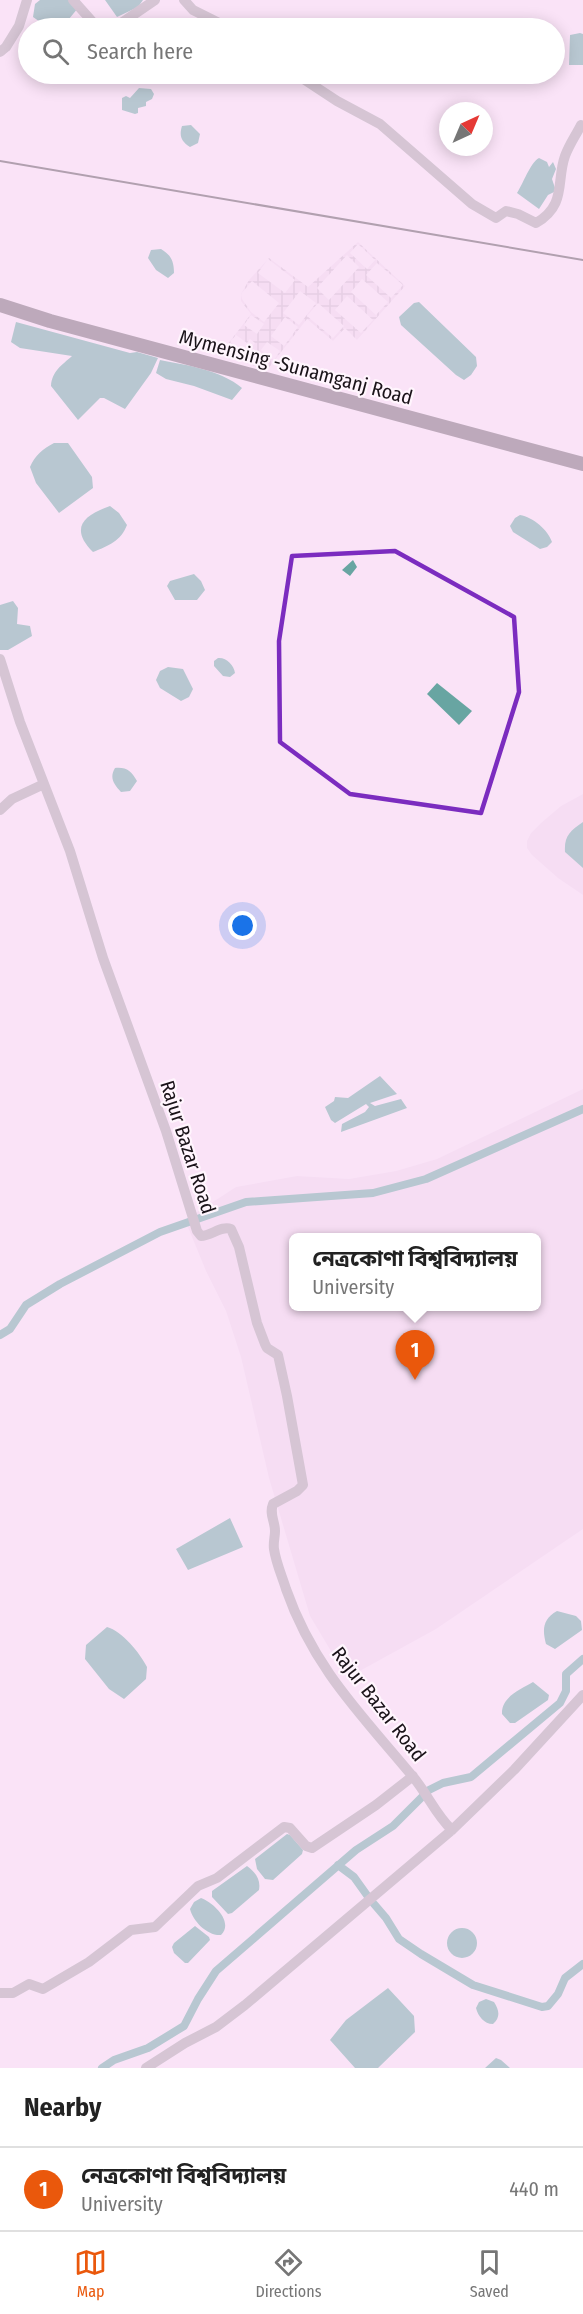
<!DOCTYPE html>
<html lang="en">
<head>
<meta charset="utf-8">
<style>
  :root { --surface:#fff; --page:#f2f2f2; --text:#222; --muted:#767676; --line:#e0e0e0; --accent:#ea580c }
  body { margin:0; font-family:"Fira Sans Condensed","Noto Sans Bengali",sans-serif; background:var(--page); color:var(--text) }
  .compass { position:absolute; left:439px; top:102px; width:54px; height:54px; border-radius:50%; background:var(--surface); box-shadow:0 3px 15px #0003; rotate:44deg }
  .you { position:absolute; left:243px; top:926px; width:21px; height:21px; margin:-15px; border:4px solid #fff; border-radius:50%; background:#1a73e8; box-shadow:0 0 0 9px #1a73e833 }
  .badge { display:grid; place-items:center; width:39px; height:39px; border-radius:50%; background:var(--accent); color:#fff; font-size:20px; font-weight:700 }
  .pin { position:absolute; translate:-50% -50px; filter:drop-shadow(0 2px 3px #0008) }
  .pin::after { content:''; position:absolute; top:32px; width:21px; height:18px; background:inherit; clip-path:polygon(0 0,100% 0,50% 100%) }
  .popup { position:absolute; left:289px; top:1233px; width:252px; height:78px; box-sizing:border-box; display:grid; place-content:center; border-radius:9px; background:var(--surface); filter:drop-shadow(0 2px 4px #0005); font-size:20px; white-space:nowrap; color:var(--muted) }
  .popup b { font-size:22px; color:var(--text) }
  .popup::after { content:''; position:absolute; left:50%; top:100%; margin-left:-12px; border:12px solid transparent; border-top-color:var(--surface) }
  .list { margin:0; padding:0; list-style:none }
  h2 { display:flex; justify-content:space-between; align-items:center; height:78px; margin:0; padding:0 24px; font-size:26px }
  h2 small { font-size:20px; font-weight:400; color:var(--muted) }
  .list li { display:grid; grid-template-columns:39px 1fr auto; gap:18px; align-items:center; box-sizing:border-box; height:84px; padding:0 24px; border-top:2px solid var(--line) }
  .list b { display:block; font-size:22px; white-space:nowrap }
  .list p { margin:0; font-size:20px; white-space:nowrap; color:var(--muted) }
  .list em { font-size:20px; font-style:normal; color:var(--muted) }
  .icon { flex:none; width:33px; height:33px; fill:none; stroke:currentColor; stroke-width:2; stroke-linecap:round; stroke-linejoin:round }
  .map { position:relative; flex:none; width:583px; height:2068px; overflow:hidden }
  .search { position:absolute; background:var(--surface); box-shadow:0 3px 15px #0003; left:18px; right:18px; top:18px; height:66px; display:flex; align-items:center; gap:15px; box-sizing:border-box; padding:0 21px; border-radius:33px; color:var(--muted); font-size:22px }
  .sheet { height:162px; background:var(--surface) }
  nav { display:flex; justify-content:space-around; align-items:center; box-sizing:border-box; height:84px; border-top:2px solid var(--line); background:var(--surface); font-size:16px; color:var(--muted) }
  nav a { display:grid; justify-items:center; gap:3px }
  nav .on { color:var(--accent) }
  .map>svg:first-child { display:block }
  .built { fill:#f2d5ee; fill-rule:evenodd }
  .industrial { fill:url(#industrial-grid); fill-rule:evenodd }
  .water { fill:#68a5a2 }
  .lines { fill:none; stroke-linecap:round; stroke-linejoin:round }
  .canal { stroke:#68a5a2; stroke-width:8 }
  .minor { stroke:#aaa0a9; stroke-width:10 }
  .major { stroke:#746371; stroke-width:14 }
  .rail { stroke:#5a4e58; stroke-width:2 }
  .marked { fill:none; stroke:#7b2cbf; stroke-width:4.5; stroke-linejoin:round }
  .labels { text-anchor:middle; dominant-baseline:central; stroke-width:4.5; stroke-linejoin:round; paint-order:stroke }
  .street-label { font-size:20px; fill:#1a1319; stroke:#fff5fd }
</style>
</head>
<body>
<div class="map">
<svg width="583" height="2068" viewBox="0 0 583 2068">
  <defs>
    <pattern id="industrial-grid" width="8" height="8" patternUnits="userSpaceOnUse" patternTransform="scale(1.5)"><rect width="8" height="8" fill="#f2d5ee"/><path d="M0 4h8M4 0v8" fill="none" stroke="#cfb6cc"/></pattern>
  </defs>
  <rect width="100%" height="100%" fill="#fae3f7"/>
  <path class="built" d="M583,794V895L558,878L532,855L527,848V841L531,833L541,823L561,806Z
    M583,1089V1529L436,1629L347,1678L310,1616L269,1478L241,1357L226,1311L206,1271L185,1220L236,1187L297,1176L349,1179L396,1171L437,1159ZM294,1238H536V1306H294Z"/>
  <path class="industrial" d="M358,242L405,286L357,340L345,328L333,341L307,319L267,370L220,354L251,314L241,301V294L249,280L269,258L308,287ZM358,244L375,260L367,269L350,253ZM347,255L359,267L329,300L317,288ZM268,259L295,280L285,293L258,273ZM377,263L403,285L391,298L366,275ZM362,279L388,302L376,315L351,292ZM252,281L279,303L264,322L251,312L242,299L241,294ZM300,291L316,303L299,325L283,313ZM347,296L373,320L361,333L335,310ZM318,303L344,326L333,338L307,316ZM251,315L264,324L257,334L244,325ZM285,317L298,327L284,346L271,336ZM236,335L247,343L250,339L255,343L246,354L230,342ZM267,342L280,351L274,360L261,350Z"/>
  <path class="water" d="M40,0H71L78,8L69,19L46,26L33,17L35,4Z
    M105,0H143L138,7L117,17Z
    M580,33L583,34V65H569L570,35Z
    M188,74H215L196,84Z
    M139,88L151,89L154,94L152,99L146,102V106L138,108V113L135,114L122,110V98L126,96L130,98Z
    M191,125L200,134L198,143L190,147C181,141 179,136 182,126Z
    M539,158L547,162L549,167L553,162L556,169L552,179L556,191L548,195L539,209L517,193C523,184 530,163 539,158Z
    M161,249C171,255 174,261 174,273L168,278L156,270L148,258L151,250Z
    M419,302L476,357L477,366L471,375L464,380L456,375L401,325L399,317L414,303Z
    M16,322L130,353L137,352L158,358L151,373L125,409L104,398H100L78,420L51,386C52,371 62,365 72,356L20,348L11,342Z
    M160,360C186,365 221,370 242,388L232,400L194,386L166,379L156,373Z
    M54,443H68L92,477L93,488L59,513L36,483L30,467C35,455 43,449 54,443Z
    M110,506L119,513L127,525C121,541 108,546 93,552C69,528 84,515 110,506Z
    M520,515C533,517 548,530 552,542L547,547L540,549L513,532L510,526L515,518Z
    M353,560L357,567L350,576L342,570Z
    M194,574L201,581L205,590L197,600H175L167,586L170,581Z
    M13,601L18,608L17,624L30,626L32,636L8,650H0V605Z
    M218,658C226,657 234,665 235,673L230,677L223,676L214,666V661Z
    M168,667L183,669L193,689L189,697L181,701L160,688L156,680L160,671Z
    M437,683L472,711L459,725L427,694Z
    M115,768C127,767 131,771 137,781L130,791L121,792C114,784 109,778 115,768Z
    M583,822V868L565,852C564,836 570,831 583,822Z
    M380,1076L397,1094L370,1103L375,1106L401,1099L407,1108L341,1132L342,1124L365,1112L369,1107L366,1104L335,1123L331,1120L325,1107L334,1101L335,1097L348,1098Z
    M230,1518L243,1547L188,1570L176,1549Z
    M557,1611L576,1616L581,1621L582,1630L555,1649L546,1644C542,1629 543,1619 557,1611Z
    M107,1627C122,1631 140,1653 147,1667L146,1679L124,1699L109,1689L85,1659L86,1645Z
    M533,1682L549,1695L548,1700L515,1723H510L502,1714C501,1697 521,1689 533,1682Z
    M287,1834L290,1835L303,1850L302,1854L273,1880L265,1879L257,1869L255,1859Z
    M247,1866C255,1872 261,1879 259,1890L232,1913L228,1914L212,1897V1891Z
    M201,1898C214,1903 234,1922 221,1935C207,1936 193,1921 190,1909L194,1902Z
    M195,1926L209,1937L210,1940L188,1963H185L174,1953L172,1947L174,1943Z
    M447 1943a15 15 0 1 1 30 0a15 15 0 1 1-30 0Z
    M388,1988L414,2016L415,2032L378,2068H355L330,2040L346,2020Z
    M486,1999L494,2002C499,2010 501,2017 493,2024C484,2024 478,2016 476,2008L479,2002Z
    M496,2058L501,2060L510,2068H485Z"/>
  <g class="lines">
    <path class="canal" d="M0,1335L10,1329L26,1305L60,1284L160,1232L246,1202L373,1193L426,1179L583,1109
      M338,1865L354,1877L369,1898
      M374,1904L386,1918L399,1939L421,1954L473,1985L542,2007L548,2006L558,1994L565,1978L583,1964
      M102,2068L114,2060L148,2048L184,2026L198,1999L216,1971L356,1850L393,1826L429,1790L443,1783L471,1777L560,1703L566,1691V1674L583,1659"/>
    <path class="minor" d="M73,0L98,28
      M184,0L193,10L229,28
      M102,28L117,26L155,0
      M0,52L6,47L19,26L27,0
      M296,74L337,101L380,124L472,204L496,218L506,211L518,214L536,223C567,205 556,181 565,156C569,145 576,135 581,125L583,126
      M0,659L20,722L70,851L103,958L166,1131L197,1231L201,1236C211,1236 222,1225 231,1229L239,1247L257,1323L265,1344L267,1348L278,1355L287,1396L303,1485L297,1491L273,1504C269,1514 275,1521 275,1531C275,1537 273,1543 274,1549C276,1563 282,1576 286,1589C314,1669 362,1715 414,1778C428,1795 436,1815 452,1830
      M0,810L12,799L44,784
      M0,1993H13L29,1984L43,1989L89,1962L131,1930L155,1927L198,1886L217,1878L284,1827L290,1828L306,1846L312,1848L376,1805L413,1776
      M146,2068L185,2043L216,2027L245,2005L452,1830L514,1770L583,1695"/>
    <path class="major" d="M0,305L50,321L583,464"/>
    <path class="rail" d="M0,161L583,260"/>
  </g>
  <path d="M0 0H583V2068H0ZM395,551L514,617L519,692L481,813L350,794L280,742L279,641L292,556Z" fill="#fae3f7" fill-opacity=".55" fill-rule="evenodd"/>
  <path class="marked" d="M395,551L514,617L519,692L481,813L350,794L280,742L279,641L292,556Z"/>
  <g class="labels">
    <g class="street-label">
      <text transform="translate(296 367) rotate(15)">Mymensing -Sunamganj Road</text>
      <text transform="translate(188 1147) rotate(72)">Rajur Bazar Road</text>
      <text transform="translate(379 1704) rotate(52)">Rajur Bazar Road</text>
    </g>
  </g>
</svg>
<svg class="compass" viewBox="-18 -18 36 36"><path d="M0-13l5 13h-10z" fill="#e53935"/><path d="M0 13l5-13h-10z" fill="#767676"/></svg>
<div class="you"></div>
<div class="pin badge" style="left:415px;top:1380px">1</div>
<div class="popup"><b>নেত্রকোণা বিশ্ববিদ্যালয়</b>University</div>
<div class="search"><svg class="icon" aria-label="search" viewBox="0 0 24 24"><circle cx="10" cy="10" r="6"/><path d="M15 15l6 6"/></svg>Search here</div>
</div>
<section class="sheet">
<h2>Nearby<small></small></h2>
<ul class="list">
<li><span class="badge">1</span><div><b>নেত্রকোণা বিশ্ববিদ্যালয়</b><p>University</p></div><em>440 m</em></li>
</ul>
</section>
<nav>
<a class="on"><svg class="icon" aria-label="map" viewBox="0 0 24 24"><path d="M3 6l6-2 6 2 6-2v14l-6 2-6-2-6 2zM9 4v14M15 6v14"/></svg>Map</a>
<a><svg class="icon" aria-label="directions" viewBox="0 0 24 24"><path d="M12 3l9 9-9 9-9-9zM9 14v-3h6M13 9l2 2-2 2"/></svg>Directions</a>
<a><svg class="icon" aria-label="saved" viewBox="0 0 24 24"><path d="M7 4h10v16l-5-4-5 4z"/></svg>Saved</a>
</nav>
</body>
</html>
